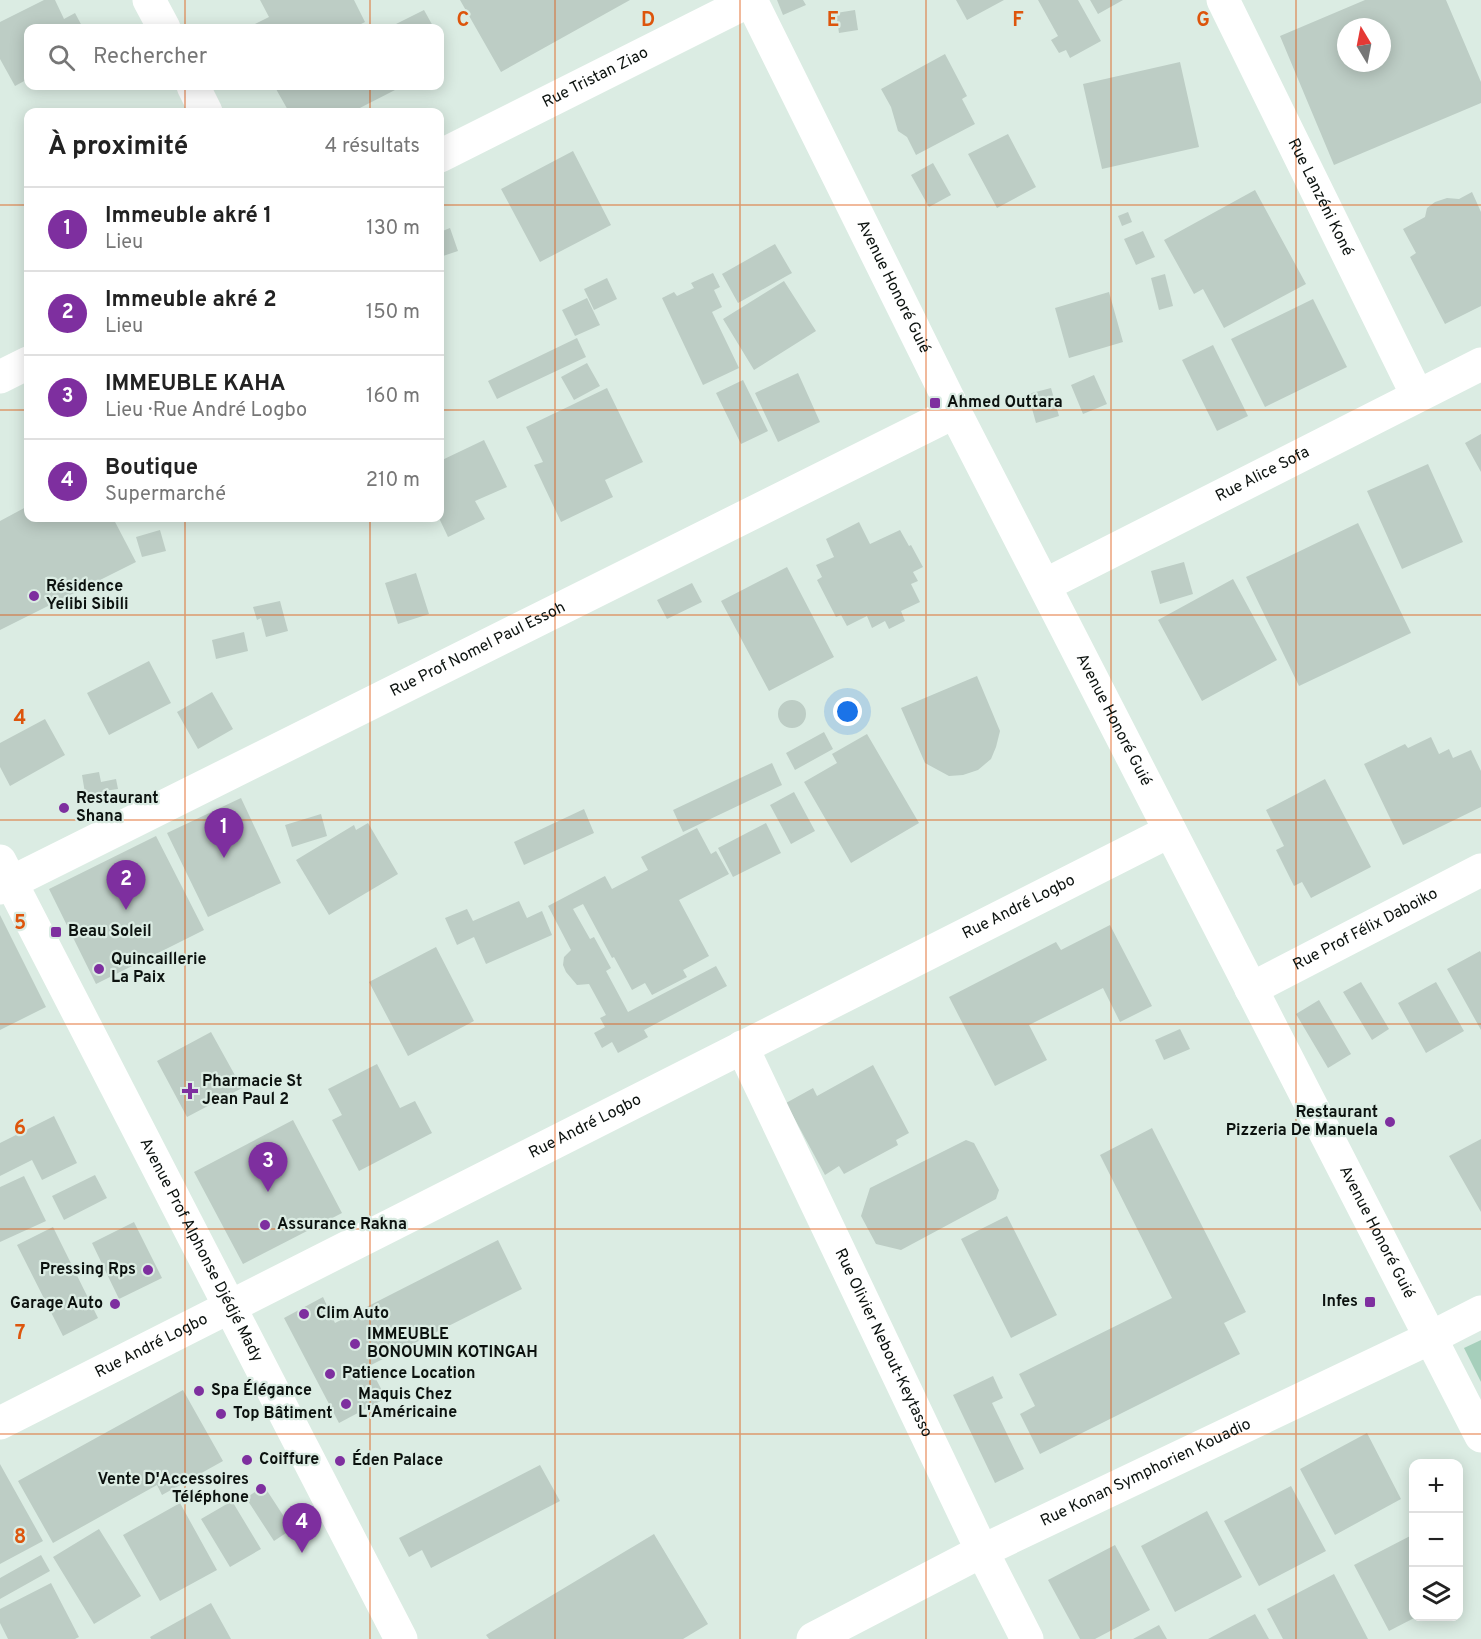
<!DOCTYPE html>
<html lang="fr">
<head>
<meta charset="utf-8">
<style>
  :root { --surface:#fff; --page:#f2f2f2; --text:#222; --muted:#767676; --line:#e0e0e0; --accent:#7e2f9f }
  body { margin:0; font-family:Overpass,sans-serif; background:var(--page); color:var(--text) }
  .controls { position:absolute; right:18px; bottom:18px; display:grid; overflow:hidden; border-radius:12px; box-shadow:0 3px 15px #0003 }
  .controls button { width:54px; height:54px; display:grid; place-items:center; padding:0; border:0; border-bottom:2px solid var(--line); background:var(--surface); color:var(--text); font:30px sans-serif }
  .compass { position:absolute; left:1337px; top:18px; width:54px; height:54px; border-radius:50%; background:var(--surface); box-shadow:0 3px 15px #0003; rotate:350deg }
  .you { position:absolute; left:848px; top:712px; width:21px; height:21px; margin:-15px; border:4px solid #fff; border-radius:50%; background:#1a73e8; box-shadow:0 0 0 9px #1a73e833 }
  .badge { display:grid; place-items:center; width:39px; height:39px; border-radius:50%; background:var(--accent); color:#fff; font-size:20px; font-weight:700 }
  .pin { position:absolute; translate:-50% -50px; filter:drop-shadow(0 2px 3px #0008) }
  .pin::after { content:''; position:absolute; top:32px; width:21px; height:18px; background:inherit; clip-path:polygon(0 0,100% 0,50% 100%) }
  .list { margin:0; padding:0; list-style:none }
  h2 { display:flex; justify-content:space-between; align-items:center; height:78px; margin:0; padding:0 24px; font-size:26px }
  h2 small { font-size:20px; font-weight:400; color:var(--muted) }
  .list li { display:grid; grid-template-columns:39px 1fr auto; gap:18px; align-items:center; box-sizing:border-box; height:84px; padding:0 24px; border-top:2px solid var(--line) }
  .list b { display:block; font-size:22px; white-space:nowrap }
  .list p { margin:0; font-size:20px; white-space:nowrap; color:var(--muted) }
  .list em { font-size:20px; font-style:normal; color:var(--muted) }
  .icon { flex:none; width:33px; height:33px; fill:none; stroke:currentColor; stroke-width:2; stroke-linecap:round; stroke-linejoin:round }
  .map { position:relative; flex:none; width:1481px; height:1639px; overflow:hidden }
  .search { position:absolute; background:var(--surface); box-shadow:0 3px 15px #0003; left:24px; top:24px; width:420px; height:66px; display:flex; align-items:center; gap:15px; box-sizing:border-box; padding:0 21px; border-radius:12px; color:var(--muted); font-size:22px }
  .panel { position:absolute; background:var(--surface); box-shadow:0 3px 15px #0003; left:24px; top:108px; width:420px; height:414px; border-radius:12px }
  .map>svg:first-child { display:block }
  .green { fill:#a6cfbb }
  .building { fill:#bdcdc5; fill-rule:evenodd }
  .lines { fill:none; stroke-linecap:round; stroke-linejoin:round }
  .street { stroke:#fff; stroke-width:33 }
  .secondary { stroke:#fff; stroke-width:33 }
  .grid { fill:none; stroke:#dd550c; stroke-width:1.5; stroke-opacity:0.55 }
  .poi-dot { fill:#7e2f9f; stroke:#dbece3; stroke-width:2 }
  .labels { text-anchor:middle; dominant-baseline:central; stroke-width:4.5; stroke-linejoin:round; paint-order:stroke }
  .street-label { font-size:16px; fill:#0c120f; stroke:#dbece3 }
  .poi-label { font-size:16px; font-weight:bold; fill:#0c120f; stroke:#dbece3; text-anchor:start }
  .grid-label { font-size:20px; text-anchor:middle; font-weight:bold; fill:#dd550c; stroke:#dbece3; stroke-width:4.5; stroke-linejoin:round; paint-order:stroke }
</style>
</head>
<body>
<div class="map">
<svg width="1481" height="1639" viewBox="0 0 1481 1639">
  <rect width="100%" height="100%" fill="#dbece3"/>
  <path class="green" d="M1481,1340V1382L1464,1348Z"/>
  <path class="building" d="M44,0H55L64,19L75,13L83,28H28V79L15,86L0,59V22Z
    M260,0H354L365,22L353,28H247L269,17Z
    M460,0H630L501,72Z
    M777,0H803L806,5L783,15Z
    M956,0H1004L967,20Z
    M1038,0H1078L1101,41L1070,58L1066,50L1059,53L1051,40L1058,36Z
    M1090,0H1123L1098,14Z
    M1365,0H1446L1481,82V103L1334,165L1280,36ZM1346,27H1382V63H1346Z
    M424,10L434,28H388Z
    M855,10L858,30L839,33L836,13Z
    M945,54L967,96L962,99L975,124L916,155L907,137L898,131L891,107L881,89Z
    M1180,62L1199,147L1102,169L1083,84Z
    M283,86H392L395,90L352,112H289L276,89Z
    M1008,134L1036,187L997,208L968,154Z
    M573,151L611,225L540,262L501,189Z
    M933,163L951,195L929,207L911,175Z
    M1255,190L1306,284L1224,328L1203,289L1194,294L1164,240Z
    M1472,192L1481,212V306L1445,324L1410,257L1416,253L1403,229L1425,217L1427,208L1435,202L1447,198L1459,199Z
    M1128,212L1132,222L1122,226L1118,216Z
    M450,228L458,251L440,257V232Z
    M1143,231L1155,257L1136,265L1124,239Z
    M775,244L792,273L738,303L722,274Z
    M713,273L720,287L714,290L722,307L712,312L739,368L703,385L662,298L674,292L677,296L694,288L691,283Z
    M1165,274L1173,306L1159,310L1151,278Z
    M607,278L617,299L594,310L584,289Z
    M784,281L816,331L754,370L723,319Z
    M1109,292L1123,342L1069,358L1055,308Z
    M587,298L600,325L575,336L562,310Z
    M1313,299L1347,367L1265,407L1231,339Z
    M577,338L586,357L497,399L488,381Z
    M1213,345L1248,416L1217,431L1182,360Z
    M587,363L600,386L574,400L561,377Z
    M798,373L820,422L778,442L755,393Z
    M1094,375L1107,404L1083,414L1071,385Z
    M743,380L768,431L741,444L716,393Z
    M607,388L643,462L605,480L613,497L561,522L534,465L543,462L526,427Z
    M1051,388L1059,416L1036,423L1028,394Z
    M1481,434V472L1465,443Z
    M484,440L507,487L475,501L485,519L448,537L439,518L440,461Z
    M1428,464L1463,542L1402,569L1367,491Z
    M28,506V518H113L136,562L0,630V521Z
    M859,522L870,544L900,530L909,546L911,545L923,567L913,572L918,581L911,584L920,602L901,611L905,621L889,629L885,621L872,628L867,616L847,626L841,615L836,617L817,580L822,577L816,565L834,557L826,539Z
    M1358,523L1411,633L1299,686L1246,577Z
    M160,530L166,551L142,557L136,537Z
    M1184,562L1193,594L1160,604L1151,571Z
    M787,567L834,657L769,691L721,601Z
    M416,573L429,614L398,624L385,583Z
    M1233,579L1277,660L1202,701L1158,620Z
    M692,583L702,602L667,619L657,600Z
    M280,601L288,631L266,637L261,618L257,620L253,607Z
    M244,632L248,651L216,659L212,640Z
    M149,661L171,703L109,735L87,693Z
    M977,676L1000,731L996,747L991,759L978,770L963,775L949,776L925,763L901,708Z
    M212,692L233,729L198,749L177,712Z
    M778 714a14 14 0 1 1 28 0a14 14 0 1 1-28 0Z
    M45,719L65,755L10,786L0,767V743Z
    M824,732L833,749L795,770L786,753Z
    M867,734L919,823L851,863L804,782L837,763L832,754Z
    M1431,737L1439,754L1449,749L1453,758L1471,750L1481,771V807L1403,845L1364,764L1405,744L1408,748Z
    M772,763L782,785L683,832L673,810Z
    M99,772L101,782L116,779L118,789L104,791L105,796L86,799L82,775Z
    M1325,779L1371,867L1311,898L1302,882L1294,886L1276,850L1284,846L1266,810Z
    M794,792L815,831L791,844L770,805Z
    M241,798L281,883L208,917L167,833Z
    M584,809L594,833L524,865L514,842Z
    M321,814L327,836L292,847L285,825Z
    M368,823L398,874L329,915L296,860L354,825L356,830Z
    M766,823L781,853L733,877L718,848Z
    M697,828L711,854L716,851L729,874L679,900L709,956L683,970L687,977L652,995L645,983L632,990L614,957L612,958L583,904L573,909L590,939L594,937L611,968L606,971L628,1012L716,966L727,986L644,1030L648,1037L618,1053L612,1042L602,1048L594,1033L605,1027L600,1018L606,1015L589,984L577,985L566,972L563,965L564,957L571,950L548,906L605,876L612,889L648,870L641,857Z
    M156,836L204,930L96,984L49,889Z
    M519,901L527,918L542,911L552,935L486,964L474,937L457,945L445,918L467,909L473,921Z
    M0,915L46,1007L0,1030Z
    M1110,925L1152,1006L1120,1022L1103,988L1029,1025L1047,1060L995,1086L949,997L1056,942L1061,950Z
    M436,947L474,1021L408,1056L369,982Z
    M1480,951L1481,953V1030L1447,969Z
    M1361,982L1389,1029L1372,1040L1343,992Z
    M1436,982L1464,1031L1426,1053L1398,1003Z
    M1319,1000L1351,1054L1328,1068L1296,1014Z
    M1180,1029L1190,1049L1164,1060L1155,1040Z
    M211,1032L242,1088L187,1117L157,1061Z
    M377,1064L400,1108L415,1101L432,1133L359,1171L332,1120L342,1115L328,1089Z
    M873,1065L909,1133L896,1140L898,1145L844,1174L839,1166L825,1175L786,1103L813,1088L817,1096Z
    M54,1116L77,1163L42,1180L32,1160L0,1176V1143Z
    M293,1120L342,1213L243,1264L194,1172Z
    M1152,1128L1246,1312L1224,1323L1240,1354L1040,1454L1020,1414L1035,1406L1019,1374L1172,1298L1100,1155Z
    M1481,1139V1212L1449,1156Z
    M966,1140L974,1143L999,1190L996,1199L901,1250L876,1244L861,1216L870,1188Z
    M95,1175L107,1198L64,1220L52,1196Z
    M24,1176L46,1221L0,1242V1187Z
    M1007,1216L1057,1315L1011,1338L961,1239Z
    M134,1222L162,1278L119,1299L92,1243Z
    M53,1227L98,1318L63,1336L17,1245Z
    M498,1240L522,1289L369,1366L386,1398L339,1423L284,1318L323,1297L335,1323Z
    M993,1376L1003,1398L992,1403L1024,1469L995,1483L953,1395Z
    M183,1390L223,1461L162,1495L157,1485L53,1543L18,1481Z
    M1367,1433L1401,1499L1335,1535L1300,1469Z
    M0,1464L43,1541L0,1564Z
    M540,1465L560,1501L431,1568L422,1550L409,1557L399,1538Z
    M264,1486L292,1529L274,1541L246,1498Z
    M1291,1486L1326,1551L1259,1586L1224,1521Z
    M232,1501L261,1549L230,1567L201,1519Z
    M180,1503L217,1570L160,1601L123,1535Z
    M1207,1511L1242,1577L1175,1612L1141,1546Z
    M99,1529L141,1596L94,1624L53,1557Z
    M654,1534L708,1624L683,1639H489L486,1635Z
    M1414,1534V1616H1418L1389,1631L1354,1565Z
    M1115,1545L1150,1610L1095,1639H1080L1048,1580Z
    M41,1555L50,1571L0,1599V1578Z
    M1334,1574L1368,1639H1283L1267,1609Z
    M51,1583L79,1637L75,1639H8L0,1623V1609Z
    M211,1603L231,1639H151L150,1637Z
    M1255,1614L1269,1639H1208Z
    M1159,1625L1167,1639H1133Z"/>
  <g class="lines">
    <g class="street">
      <path d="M149,0L164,28"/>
      <path id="s1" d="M1223,0L1417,395"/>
      <path d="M193,86L206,112"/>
      <path id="s2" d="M440,156L751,0"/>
      <path d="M0,377L28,363"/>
      <path id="s3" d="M1045,585L1481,364"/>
      <path id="s4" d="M0,888L955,412"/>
      <path id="s5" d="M1251,989L1481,870"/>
      <path id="s6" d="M742,1047L982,1551L1027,1639"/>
      <path id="s7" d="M0,1423L1170,831"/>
      <path id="s8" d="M813,1639L982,1551L1430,1338L1481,1312"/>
    </g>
    <g class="secondary">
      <path id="s9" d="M751,0L955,412L1481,1436"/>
      <path id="s10" d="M0,861L401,1639"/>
    </g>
  </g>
  <path class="grid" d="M185,0V28M370,0V28M555,0V1639M740,0V1639M926,0V1639M1111,0V1639M1296,0V1639M185,86V112M370,86V112M0,205H28M440,205H1481M0,410H28M440,410H1481M185,518V1639M370,518V1639M0,615H1481M0,820H1481M0,1024H1481M0,1229H1481M0,1434H1481"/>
  <g class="poi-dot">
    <rect x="929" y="397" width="12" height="12" rx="3"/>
    <circle cx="34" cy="596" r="6"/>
    <circle cx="64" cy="808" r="6"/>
    <rect x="50" y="926" width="12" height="12" rx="3"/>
    <circle cx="99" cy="969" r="6"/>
    <path d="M187 1082h6v6h6v6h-6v6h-6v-6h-6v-6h6z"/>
    <circle cx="1390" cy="1122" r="6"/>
    <circle cx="265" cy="1225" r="6"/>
    <circle cx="148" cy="1270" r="6"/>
    <rect x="1364" y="1296" width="12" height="12" rx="3"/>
    <circle cx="115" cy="1304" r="6"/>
    <circle cx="304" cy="1314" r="6"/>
    <circle cx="355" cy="1344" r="6"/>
    <circle cx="330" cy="1374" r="6"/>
    <circle cx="199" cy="1391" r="6"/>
    <circle cx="346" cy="1404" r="6"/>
    <circle cx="221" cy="1414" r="6"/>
    <circle cx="247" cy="1460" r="6"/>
    <circle cx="340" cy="1461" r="6"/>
    <circle cx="261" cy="1489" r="6"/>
  </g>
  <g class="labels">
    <g class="street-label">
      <text stroke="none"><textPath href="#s2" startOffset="174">Rue Tristan Ziao</textPath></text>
      <text stroke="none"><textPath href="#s1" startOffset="220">Rue Lanzéni Koné</textPath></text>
      <text stroke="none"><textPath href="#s9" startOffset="320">Avenue Honoré Guié</textPath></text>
      <text stroke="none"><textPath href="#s3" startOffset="244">Rue Alice Sofa</textPath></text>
      <text stroke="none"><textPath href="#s4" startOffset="534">Rue Prof Nomel Paul Essoh</textPath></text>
      <text stroke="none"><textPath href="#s9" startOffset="806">Avenue Honoré Guié</textPath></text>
      <text stroke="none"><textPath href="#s7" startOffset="1142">Rue André Logbo</textPath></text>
      <text stroke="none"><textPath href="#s5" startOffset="129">Rue Prof Félix Daboiko</textPath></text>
      <text stroke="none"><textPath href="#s7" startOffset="656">Rue André Logbo</textPath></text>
      <text stroke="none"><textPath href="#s9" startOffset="1382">Avenue Honoré Guié</textPath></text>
      <text stroke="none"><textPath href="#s10" startOffset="438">Avenue Prof Alphonse Djédjé Mady</textPath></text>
      <text stroke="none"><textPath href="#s6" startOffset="328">Rue Olivier Nebout-Keytasso</textPath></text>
      <text stroke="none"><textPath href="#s7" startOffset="170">Rue André Logbo</textPath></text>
      <text stroke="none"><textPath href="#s8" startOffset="372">Rue Konan Symphorien Kouadio</textPath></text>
    </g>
    <g class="poi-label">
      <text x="947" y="403">Ahmed Outtara</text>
      <text x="46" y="587">Résidence<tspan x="46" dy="18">Yelibi Sibili</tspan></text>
      <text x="76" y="799">Restaurant<tspan x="76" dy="18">Shana</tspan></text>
      <text x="68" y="932">Beau Soleil</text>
      <text x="111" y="960">Quincaillerie<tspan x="111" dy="18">La Paix</tspan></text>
      <text x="202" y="1082">Pharmacie St<tspan x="202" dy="18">Jean Paul 2</tspan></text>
      <text x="1378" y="1113" text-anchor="end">Restaurant<tspan x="1378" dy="18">Pizzeria De Manuela</tspan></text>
      <text x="277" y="1225">Assurance Rakna</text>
      <text x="136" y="1270" text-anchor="end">Pressing Rps</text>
      <text x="1358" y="1302" text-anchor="end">Infes</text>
      <text x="103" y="1304" text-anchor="end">Garage Auto</text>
      <text x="316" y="1314">Clim Auto</text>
      <text x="367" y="1335">IMMEUBLE<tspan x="367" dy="18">BONOUMIN KOTINGAH</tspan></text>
      <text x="342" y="1374">Patience Location</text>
      <text x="211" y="1391">Spa Élégance</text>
      <text x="358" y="1395">Maquis Chez<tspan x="358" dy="18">L'Américaine</tspan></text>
      <text x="233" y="1414">Top Bâtiment</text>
      <text x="259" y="1460">Coiffure</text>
      <text x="352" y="1461">Éden Palace</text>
      <text x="249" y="1480" text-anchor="end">Vente D'Accessoires<tspan x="249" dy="18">Téléphone</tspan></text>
    </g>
  </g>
  <g class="grid-label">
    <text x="463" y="26">C</text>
    <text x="648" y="26">D</text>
    <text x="833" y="26">E</text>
    <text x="1018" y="26">F</text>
    <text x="1203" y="26">G</text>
    <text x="20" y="724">4</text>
    <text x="20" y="929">5</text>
    <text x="20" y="1134">6</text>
    <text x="20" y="1339">7</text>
    <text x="20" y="1543">8</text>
  </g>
</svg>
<div class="controls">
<button>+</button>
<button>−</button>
<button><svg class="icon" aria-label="layers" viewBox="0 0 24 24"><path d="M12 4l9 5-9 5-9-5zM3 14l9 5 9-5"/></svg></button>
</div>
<svg class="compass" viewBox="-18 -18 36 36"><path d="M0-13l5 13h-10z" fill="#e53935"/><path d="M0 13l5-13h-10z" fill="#767676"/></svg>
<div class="you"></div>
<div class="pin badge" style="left:224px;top:858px">1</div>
<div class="pin badge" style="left:126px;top:910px">2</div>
<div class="pin badge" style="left:268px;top:1192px">3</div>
<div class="pin badge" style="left:302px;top:1553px">4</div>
<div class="search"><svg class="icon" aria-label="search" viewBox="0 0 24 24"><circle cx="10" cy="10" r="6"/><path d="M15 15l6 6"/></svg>Rechercher</div>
<section class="panel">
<h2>À proximité<small>4 résultats</small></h2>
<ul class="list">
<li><span class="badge">1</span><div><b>Immeuble akré 1</b><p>Lieu</p></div><em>130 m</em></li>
<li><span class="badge">2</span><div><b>Immeuble akré 2</b><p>Lieu</p></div><em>150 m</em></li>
<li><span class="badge">3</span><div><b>IMMEUBLE KAHA</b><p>Lieu · Rue André Logbo</p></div><em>160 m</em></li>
<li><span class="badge">4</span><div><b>Boutique</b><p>Supermarché</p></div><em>210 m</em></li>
</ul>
</section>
</div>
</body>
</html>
